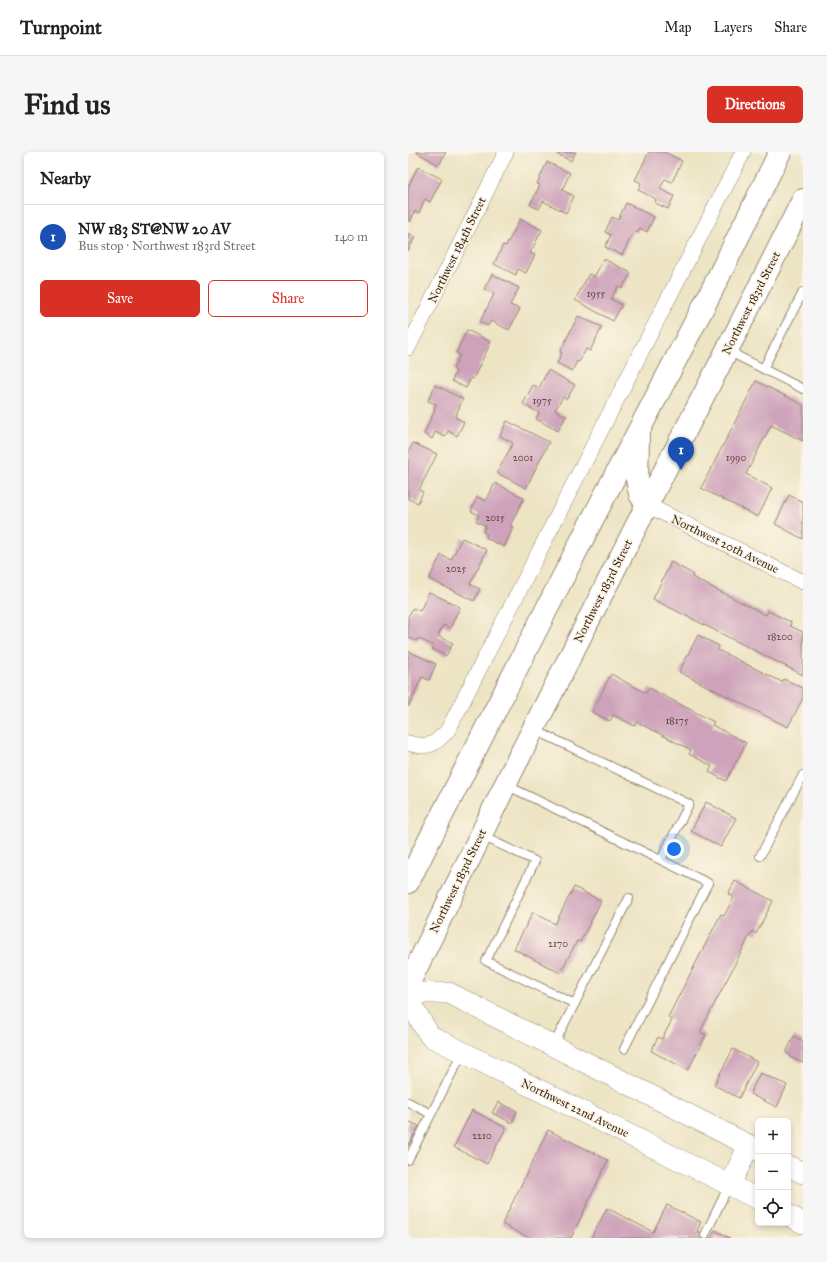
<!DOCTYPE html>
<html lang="en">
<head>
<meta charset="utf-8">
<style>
  :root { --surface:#fff; --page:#f6f6f6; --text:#202124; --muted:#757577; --line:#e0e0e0; --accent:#d93025 }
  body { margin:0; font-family:"IM FELL Great Primer",serif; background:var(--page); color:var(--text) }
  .controls { position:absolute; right:12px; bottom:12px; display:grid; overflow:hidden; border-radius:6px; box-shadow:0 2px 6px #0003 }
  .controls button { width:36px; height:36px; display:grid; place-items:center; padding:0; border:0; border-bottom:1px solid var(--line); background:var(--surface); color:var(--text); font:20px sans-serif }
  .you { position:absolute; left:266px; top:697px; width:14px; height:14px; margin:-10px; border:3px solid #fff; border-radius:50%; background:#1a73e8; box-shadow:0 0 0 6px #1a73e833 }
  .badge { display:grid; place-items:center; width:26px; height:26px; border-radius:50%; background:var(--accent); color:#fff; font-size:13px; font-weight:700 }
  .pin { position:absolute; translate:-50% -33px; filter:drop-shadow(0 1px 2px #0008) }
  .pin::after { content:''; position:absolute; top:21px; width:14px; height:12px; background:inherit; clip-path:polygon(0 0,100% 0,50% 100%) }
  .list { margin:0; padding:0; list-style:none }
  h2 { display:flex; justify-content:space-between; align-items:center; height:52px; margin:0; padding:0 16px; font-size:17px }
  h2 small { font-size:13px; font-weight:400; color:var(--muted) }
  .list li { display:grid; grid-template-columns:26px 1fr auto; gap:12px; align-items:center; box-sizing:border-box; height:64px; padding:0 16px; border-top:1px solid var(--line) }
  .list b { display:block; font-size:15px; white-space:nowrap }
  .list p { margin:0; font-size:13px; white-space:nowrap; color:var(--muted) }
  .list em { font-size:13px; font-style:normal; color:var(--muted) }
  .actions { display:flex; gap:8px; padding:12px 16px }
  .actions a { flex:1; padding:9px 0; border:1px solid var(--accent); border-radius:6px; text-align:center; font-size:14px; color:var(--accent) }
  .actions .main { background:var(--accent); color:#fff }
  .icon { flex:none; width:22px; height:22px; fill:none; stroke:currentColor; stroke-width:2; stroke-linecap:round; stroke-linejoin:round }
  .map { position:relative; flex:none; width:395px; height:1086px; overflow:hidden; border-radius:6px }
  header { display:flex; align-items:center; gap:24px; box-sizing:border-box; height:56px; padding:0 20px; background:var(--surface); border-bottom:1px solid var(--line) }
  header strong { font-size:19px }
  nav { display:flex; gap:22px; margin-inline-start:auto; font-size:14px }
  .intro { display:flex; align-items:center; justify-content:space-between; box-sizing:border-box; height:96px; padding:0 24px }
  h1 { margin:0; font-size:28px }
  .button { padding:10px 18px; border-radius:6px; background:var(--accent); color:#fff; font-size:14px; font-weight:700 }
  main { display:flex; gap:24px; padding:0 24px }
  aside { flex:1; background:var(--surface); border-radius:6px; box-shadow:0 2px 6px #0003 }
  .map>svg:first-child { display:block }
  .building { fill:#cda2ba }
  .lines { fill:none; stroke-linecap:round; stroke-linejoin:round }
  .service-casing { stroke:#948771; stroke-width:10 }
  .minor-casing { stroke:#948771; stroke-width:16 }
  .secondary-casing { stroke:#948771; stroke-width:22 }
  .primary-casing { stroke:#948771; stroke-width:24 }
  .service { stroke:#fff; stroke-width:8 }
  .minor { stroke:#fff; stroke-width:15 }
  .secondary { stroke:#fff; stroke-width:21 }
  .primary { stroke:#fff; stroke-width:22 }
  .labels { text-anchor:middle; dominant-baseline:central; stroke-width:3; stroke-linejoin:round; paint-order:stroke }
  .number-label { font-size:10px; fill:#604845 }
  .street-label { font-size:12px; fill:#3b2a1e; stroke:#fcf5e5 }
</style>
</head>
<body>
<header>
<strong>Turnpoint</strong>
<nav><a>Map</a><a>Layers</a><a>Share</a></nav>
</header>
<div class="intro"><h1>Find us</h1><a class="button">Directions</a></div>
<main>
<aside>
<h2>Nearby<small></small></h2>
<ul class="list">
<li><span class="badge" style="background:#1a4fb4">1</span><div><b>NW 183 ST@NW 20 AV</b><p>Bus stop · Northwest 183rd Street</p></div><em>140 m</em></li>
</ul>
<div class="actions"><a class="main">Save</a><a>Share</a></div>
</aside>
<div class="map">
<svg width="395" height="1086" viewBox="0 0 395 1086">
  <rect width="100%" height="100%" fill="#fcf5e5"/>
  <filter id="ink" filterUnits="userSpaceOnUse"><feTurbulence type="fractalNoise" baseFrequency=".025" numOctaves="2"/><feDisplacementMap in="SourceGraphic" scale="8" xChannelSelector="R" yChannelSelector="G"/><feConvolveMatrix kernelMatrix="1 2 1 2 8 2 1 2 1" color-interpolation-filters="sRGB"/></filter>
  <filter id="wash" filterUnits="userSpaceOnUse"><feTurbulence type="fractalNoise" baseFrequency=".012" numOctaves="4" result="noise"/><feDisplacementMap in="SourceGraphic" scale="16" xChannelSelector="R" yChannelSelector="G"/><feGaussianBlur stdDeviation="0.9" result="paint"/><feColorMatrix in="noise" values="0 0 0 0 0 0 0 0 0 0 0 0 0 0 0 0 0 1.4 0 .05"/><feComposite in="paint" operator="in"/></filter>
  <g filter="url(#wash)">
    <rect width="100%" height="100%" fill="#ede4c4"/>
    <g id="blocks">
      <path class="building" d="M8,0H38L31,13Z
        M150,0H168L163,9L149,2Z
        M241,0H257L274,9L264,30L257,27L252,37L266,44L260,57L247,51L248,47L230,38L233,31L227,28Z
        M139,10L162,21L154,38L166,44L158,61L135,49L131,57L122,53L132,33L129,32Z
        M10,15L34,27L22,50L17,47L11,61L7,59L2,70L0,68V35Z
        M218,51L246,65L239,80L232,76L229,81L226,79L214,103L197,95L203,83L197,80L204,65L210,68Z
        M112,67L134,78L122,101L127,103L118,121L110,117L108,123L86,112L95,93L98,94Z
        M0,81L7,85L0,99Z
        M196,107L223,121L214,136L210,134L203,147L214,153L205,169L167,148L181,122L186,125Z
        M84,122L111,136L102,153L112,157L101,178L83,169L80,174L72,170L86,142L76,137Z
        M170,164L194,175L182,199L178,197L171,210L169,209L164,219L149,211L154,201L152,200Z
        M59,178L83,190L65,227L63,226L58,236L44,229L48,219L45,217L52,203L48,201Z
        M140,218L167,233L159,247L155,245L147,258L158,264L150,279L128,267L131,261L115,252L125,233L131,236Z
        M348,229L395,253V289L363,273L338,322L364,336L350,365L293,336Z
        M27,233L55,247L47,265L56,270L49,284L40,279L37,285L27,280L24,287L16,282L27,258H26L28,252L20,249Z
        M99,269L141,290L118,336L89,321L105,291L92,284Z
        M5,291L29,302L11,338L15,340L10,351L0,347V301Z
        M87,331L116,346L102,374L105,375L96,395L78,386L79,382L75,380L78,374L68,369L71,363L63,359L69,345L78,349Z
        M381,343L395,350V387L367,372Z
        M54,386L79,398L62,432L72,437L66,449L21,427L33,403L43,408Z
        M263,410L285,422L284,425L358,463L360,459L383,470L382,474L395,480V523L245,447Z
        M21,440L52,455L42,476L35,473L30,484L45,491L38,504L24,497L26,494L10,486L9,489L0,485V465L5,456L12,459Z
        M290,483L311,494L310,498L374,530L376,527L395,536V546L380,575L271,520Z
        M0,499L28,512L21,528L14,525L0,555Z
        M203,522L238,541L241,536L306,570L304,573L338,591L318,629L301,620L304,614L281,602L283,598L229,570L227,574L205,563L202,569L184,560Z
        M298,650L328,666L313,695L283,679Z
        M327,729L365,749L348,782L344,779L292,880L298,883L280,918L243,899L250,885L254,887L264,868L260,865L313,762L316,764L326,745L320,742Z
        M166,735L193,749L172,790L169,789L152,821L106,797L125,760L147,772Z
        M386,884L395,889V911L382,905L383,904L378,901Z
        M325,897L349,910L331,946L306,933Z
        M352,921L379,933L369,955L342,942Z
        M90,950L109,959L104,971L84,961Z
        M64,958L98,976L79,1012L46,995Z
        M0,969L11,974L0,994Z
        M140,978L200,1008L163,1086H121L94,1072Z
        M259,1053L293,1070L289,1079L302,1086H183L199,1056L245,1080Z
        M307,1078L322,1086H303Z"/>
    </g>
  </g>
  <g filter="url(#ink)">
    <use href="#blocks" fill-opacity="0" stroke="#948771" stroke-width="1"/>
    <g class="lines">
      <defs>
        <path id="service" d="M320,199L395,237
          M355,217L395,140
          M127,578L281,652L253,708
          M98,633L300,731L216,897
          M74,684L127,709L78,809L167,852
          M352,704L395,623
          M145,894L221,746
          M0,950L23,962
          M0,1008L54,901
          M297,1083L321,1033"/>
        <path id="minor" d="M0,196L98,0
          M239,353L395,430
          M0,591C20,597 27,593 40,578L335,0"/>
        <path id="secondary" d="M0,841H41L350,998
          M0,848L22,884L350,1047
          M380,1014L395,1021
          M322,1033L341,993
          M380,1063L395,1071"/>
        <path id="primary" d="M230,285L229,327L232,342L239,353
          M0,730L183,370L302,142L372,0
          M0,833L103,621L239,353L333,171L395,48"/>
      </defs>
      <use href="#service" class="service-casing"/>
      <use href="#minor" class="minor-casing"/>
      <use href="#secondary" class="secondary-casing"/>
      <use href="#primary" class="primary-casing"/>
      <use href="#service" class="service"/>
      <use href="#minor" class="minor"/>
      <use href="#secondary" class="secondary"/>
      <use href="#primary" class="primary"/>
    </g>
  </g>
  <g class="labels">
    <g class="number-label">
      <text x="188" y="142">1955</text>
      <text x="134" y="249">1975</text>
      <text x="115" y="306">2001</text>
      <text x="328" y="306">1990</text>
      <text x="87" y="366">2015</text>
      <text x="48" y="417">2025</text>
      <text x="372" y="485">18200</text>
      <text x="269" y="569">18175</text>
      <text x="150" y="792">2170</text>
      <text x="74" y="984">2210</text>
    </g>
    <g class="street-label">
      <text transform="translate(49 98) rotate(-64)">Northwest 184th Street</text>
      <text transform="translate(343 151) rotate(-63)">Northwest 183rd Street</text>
      <text transform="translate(317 392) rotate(26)">Northwest 20th Avenue</text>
      <text transform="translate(195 439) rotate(-63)">Northwest 183rd Street</text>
      <text transform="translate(50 729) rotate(-64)">Northwest 183rd Street</text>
      <text transform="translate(167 956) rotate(26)">Northwest 22nd Avenue</text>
    </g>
  </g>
</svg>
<div class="controls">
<button>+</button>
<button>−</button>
<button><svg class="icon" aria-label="locate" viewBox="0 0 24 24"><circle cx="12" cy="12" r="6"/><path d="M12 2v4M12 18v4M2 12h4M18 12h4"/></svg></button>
</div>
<div class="you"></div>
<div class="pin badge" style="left:273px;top:318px;background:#1a4fb4">1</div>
</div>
</main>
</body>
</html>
